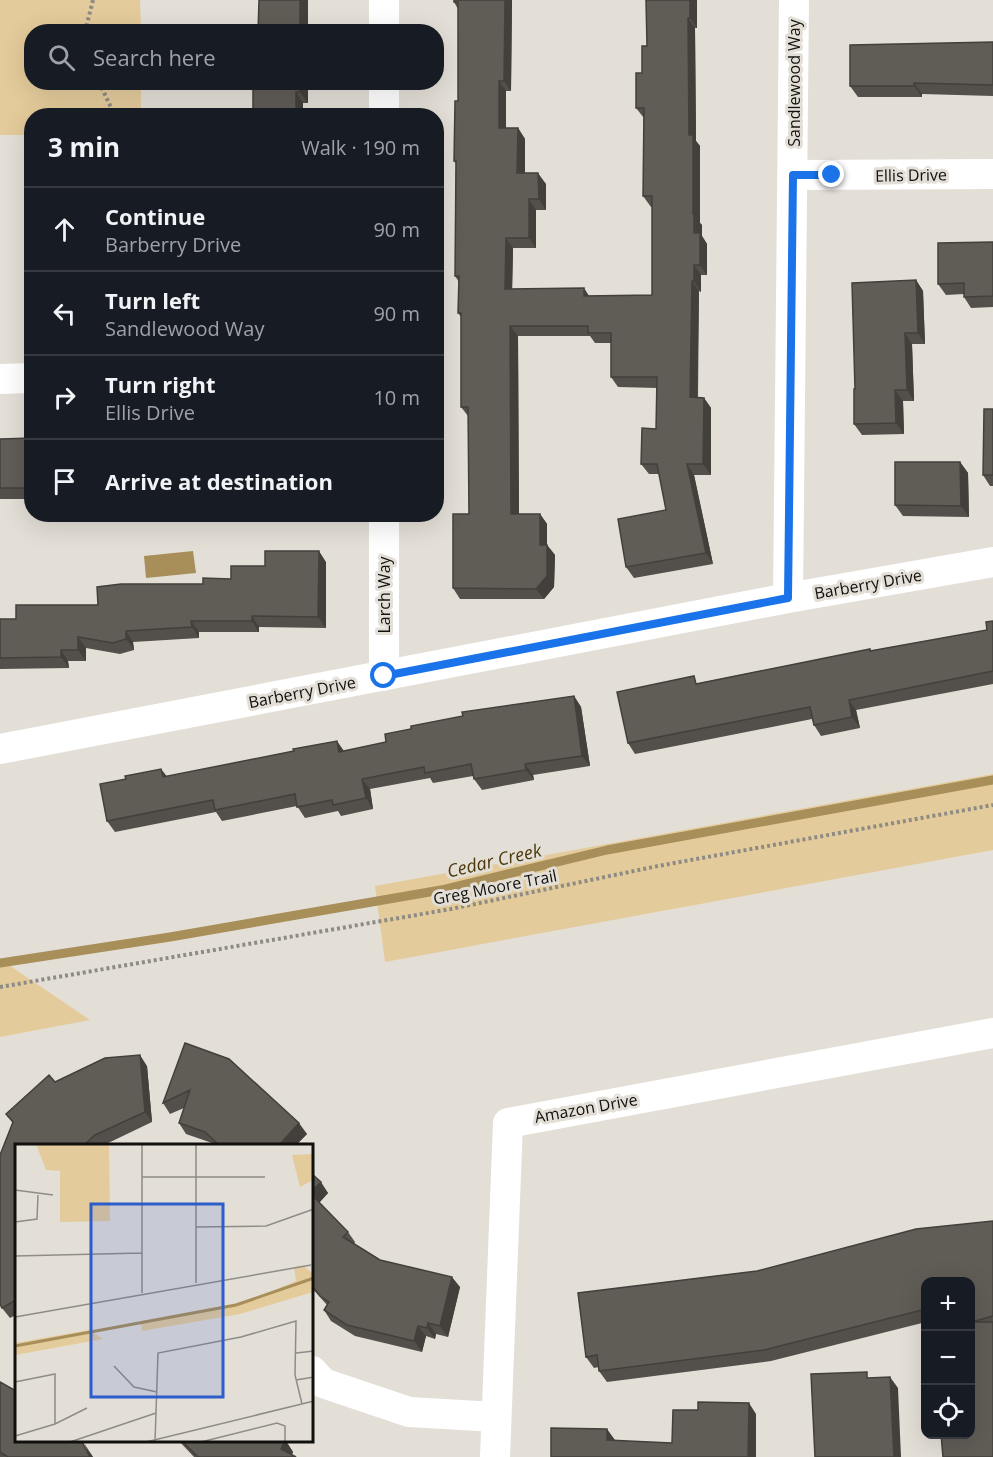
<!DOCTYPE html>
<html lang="en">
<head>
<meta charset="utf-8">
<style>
  :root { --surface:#171b24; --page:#242831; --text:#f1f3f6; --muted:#9ea1a6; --line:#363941 }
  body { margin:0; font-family:"Open Sans",sans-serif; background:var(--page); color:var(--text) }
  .controls { position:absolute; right:18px; bottom:18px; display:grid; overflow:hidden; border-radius:12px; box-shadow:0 6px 24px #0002 }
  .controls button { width:54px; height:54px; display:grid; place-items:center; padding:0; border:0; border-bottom:2px solid var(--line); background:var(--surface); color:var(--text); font:30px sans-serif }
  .stop { position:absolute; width:18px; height:18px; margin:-14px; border:4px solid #1a73e8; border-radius:50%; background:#fff }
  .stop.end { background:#1a73e8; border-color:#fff; box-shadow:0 2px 6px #0008 }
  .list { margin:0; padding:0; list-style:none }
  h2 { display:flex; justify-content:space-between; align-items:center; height:78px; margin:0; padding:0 24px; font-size:26px }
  h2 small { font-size:20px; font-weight:400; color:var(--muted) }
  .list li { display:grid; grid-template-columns:39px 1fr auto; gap:18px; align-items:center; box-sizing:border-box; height:84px; padding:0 24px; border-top:2px solid var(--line) }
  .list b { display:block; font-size:22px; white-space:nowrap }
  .list p { margin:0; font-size:20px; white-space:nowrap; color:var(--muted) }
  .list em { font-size:20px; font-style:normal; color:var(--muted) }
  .icon { flex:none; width:33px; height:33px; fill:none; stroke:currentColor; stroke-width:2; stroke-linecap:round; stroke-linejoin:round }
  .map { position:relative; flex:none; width:993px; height:1457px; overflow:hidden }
  .search { position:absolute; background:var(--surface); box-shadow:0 6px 24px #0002; left:24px; top:24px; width:420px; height:66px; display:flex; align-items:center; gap:15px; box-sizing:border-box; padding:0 21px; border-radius:24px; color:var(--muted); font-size:22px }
  .panel { position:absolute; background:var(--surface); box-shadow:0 6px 24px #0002; left:24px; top:108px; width:420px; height:414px; border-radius:24px }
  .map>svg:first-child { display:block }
  .green { fill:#e4cb9b }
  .water { fill:#a88e59 }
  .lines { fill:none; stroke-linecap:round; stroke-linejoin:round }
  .stream { stroke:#a88e59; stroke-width:9 }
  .path { stroke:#8e8b85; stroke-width:4; stroke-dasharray:3 3; stroke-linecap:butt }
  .minor { stroke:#fff; stroke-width:30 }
  .wall { fill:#534f4a }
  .shaded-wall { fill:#43403c }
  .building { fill:#605c56; stroke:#43403c; stroke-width:1.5 }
  .route { stroke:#1a73e8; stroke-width:8 }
  .labels { text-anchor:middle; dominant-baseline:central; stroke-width:6; stroke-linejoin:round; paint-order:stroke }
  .street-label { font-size:16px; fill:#11100e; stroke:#e3dfd7 }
  .water-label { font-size:18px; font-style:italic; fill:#4a370b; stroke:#e3dfd7 }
  .inset-river { fill:none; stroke:#a88e59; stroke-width:3 }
  .inset-road { fill:none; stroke:#8f8c87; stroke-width:1.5 }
  .view { fill:#2d5ccb; fill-opacity:0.15; stroke:#2d5ccb; stroke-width:3 }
  .inset-edge { fill:none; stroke:#11100e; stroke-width:3 }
</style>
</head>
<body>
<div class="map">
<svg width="993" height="1457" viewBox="0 0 993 1457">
  <rect width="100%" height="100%" fill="#e3dfd7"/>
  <path class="green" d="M0,0H140L141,31L32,32V82L141,83V115L32,116L31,135H0Z
    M993,774V850L385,962L375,886Z
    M0,959L90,1020L0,1037Z"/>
  <path class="water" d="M193,551L196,573L146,578L144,556Z"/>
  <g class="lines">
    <path class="stream" d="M0,963L170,937L441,890L607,850L993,780"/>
    <path class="path" d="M85,32L93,0
      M99,82L115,116
      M0,987L451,909L658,866L993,805"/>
    <path class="minor" d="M384,32V0
      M384,116V82
      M793,175L993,174
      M0,379L32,378
      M384,514V676
      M788,598L794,0
      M0,749L788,598L993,562
      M312,1371L323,1383L409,1412L496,1417
      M495,1457L508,1123L993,1033"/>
  </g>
  <path class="wall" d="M512,0L511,91H506V128H518L525,139V173L546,184V210H536V248H513L512,289L590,296L652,295V207H651L643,196L644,118L636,108L647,46L697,0V28H695L696,141L700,146V223L702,225V236L707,244V275H701V292L699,291L698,398H704L711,408V475H694L713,564L634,578L626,567L666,510L659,474H649L641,464L656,429L657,388L618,387L611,377V343H595L590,336H518L519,514H540L547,524V545L555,555L554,587L544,599H460L453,588L469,514L468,416L461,407V317L458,313L459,282L455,276L456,164L454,161L458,101V9L454,2Z
    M993,42V96L922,94V97H858L850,86Z
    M253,82H308V103H303V116Z
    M993,242V307L971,308L964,297V294L946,295L938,284Z
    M916,280L923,291L925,344H912L914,401H903L904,434L862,435L854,424L855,389Z
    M993,409V486H990L983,475Z
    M32,438V499H0V439Z
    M960,462L968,473L969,517L903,516L895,505Z
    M291,514H306L302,521Z
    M326,562V628L259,627V632H199V638L133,642L134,650L120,654L86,648V661H68L69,668L0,669V619H16L98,605L231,579L265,566Z
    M993,621V684L856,710L860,728L821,736L814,725L812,719L635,754L628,743L699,683L870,649L871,651L987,630Z
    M574,696L581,707L590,766L533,775L534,780L482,790L474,779L473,776L433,783L430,778L370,789L373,809L341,816L338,811L305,818L297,806L222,821L216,812L115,832L107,821L167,776L344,751L386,742Z
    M185,1043L307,1134L296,1145H214L212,1143L186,1134L179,1123L184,1108L170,1114L163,1103Z
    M147,1066L152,1122L104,1145H16V1315L10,1318L2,1308L13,1123L6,1114L55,1082Z
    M312,1174L328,1193L319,1203L348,1232L355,1242L354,1244L380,1260L460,1287L448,1337L436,1334L435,1339L426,1336L422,1352L355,1336L331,1321L324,1310L327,1305L312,1288Z
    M993,1221V1457L970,1434L926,1281V1322L771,1361L607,1382L599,1371V1367L594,1368L586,1357L757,1271Z
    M0,1382L91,1454L93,1457H0Z
    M178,1440H285L293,1452L292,1455L296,1457H194Z"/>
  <path class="shaded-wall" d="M300,0H308V32H300Z
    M505,0H512L511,91L504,81Z
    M690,0H697V28L690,18Z
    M688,18L695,28L696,141L700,146V223L702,225V236L707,244V275L700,265L694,233L693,214L689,135Z
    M499,81L506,91V138L499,128Z
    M300,82H308V103L300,92Z
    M914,83L922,94V97L914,86Z
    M296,92L303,103V116H296Z
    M518,128L525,139V184L517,173Z
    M538,173L546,184V210L539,199Z
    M529,199L536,210V248L529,238Z
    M506,238L513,248L512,299L505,289Z
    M694,265L701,275V292L694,281Z
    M916,280L923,291L925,344L918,333Z
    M692,281L699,291L697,408L690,397Z
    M584,288L591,299L584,296Z
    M510,326L518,336L519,524L511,514Z
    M905,333L912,344L914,401L907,390Z
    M895,390L903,401L904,434L896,423Z
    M704,398L711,408V475L703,464Z
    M960,462L968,473L969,517L961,506Z
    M687,464L694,475L713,564L706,553Z
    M297,514H306L302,521Z
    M540,514L547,524V545L555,555L554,587L544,599L536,589L540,545Z
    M319,551L326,562V628L318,617Z
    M252,616L259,627V632L252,621Z
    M191,621L199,632V638L192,627Z
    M126,631L133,642L134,650L126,639Z
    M78,637L86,648V661L78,650Z
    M61,650L68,661L69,668L61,657Z
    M574,696L581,707L590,766L582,756Z
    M849,700L856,710L860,728L852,717Z
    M337,741L344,751L339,752Z
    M525,764L533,775L534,780L526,770Z
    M161,769L169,779L163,777Z
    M362,779L370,789L373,809L366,798Z
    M140,1055L147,1066L152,1122L145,1112Z
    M299,1123L307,1134L296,1145H281L280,1144Z
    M321,1182L328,1193L318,1204L312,1196V1191Z
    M452,1277L460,1287L448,1337L440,1326Z
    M428,1323L436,1334L435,1339L427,1328Z
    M418,1326L426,1336L422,1352L414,1341Z
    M890,1377L898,1388L901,1457H894Z
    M749,1403L756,1414V1457H748Z
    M607,1429L615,1440H607Z
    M286,1441L293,1452L290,1457L281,1449Z
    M84,1443L91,1454L93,1457H90Z"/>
  <path class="building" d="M259,0H300V32H258Z
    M454,0H505L504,81H499V128H518L517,173H538L539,199H529V238H506L505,289L584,288V296L652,295V196H643L644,108H636V73H642V46H647L646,0H690V18H688L689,135H693V214H694V233H700V265H694V281H692L690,397L704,398L703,464H687L706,553L626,567L618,519L666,510L657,464H641L642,428L656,429L657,377H611V333H588V326H510L511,514H540V545H547V576L536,589L453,588V514H469L468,407H461V313H458L459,276H455L456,161H454L455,101H458V2H454Z
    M993,42V85L914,83V86H850V45Z
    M253,82H300V92H296V116H253Z
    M993,242V296L964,297V283L938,284V243Z
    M916,280L918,333H905L907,390H895L896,423L854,424V389H855L852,283Z
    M984,409H993V475H983Z
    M32,438V488H0V439Z
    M895,462H960L961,506L895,505Z
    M265,551H319L318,617L252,616V621H191L192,627L126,631V639L113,643L78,637V650H61V657L0,658V619H16V605H98L97,587L121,584H203V578L231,579V566H265Z
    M993,621V671L849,700L852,717L814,725L810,707L628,743L617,692L694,676L696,684L870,649V651L987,630L986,622Z
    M574,696L582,756L525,764L526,770L474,779L471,764L425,773L424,767L362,779L366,798L333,805L332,800L297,807L295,794L215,810L213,800L107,821L100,784L126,779L125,776L161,769L163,777L294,751L293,749L337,741L339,752L386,742L385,734L411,729V726L463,716L462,712Z
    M185,1043L229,1059L299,1123L280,1144L282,1145H219L205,1132L179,1123L190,1090L163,1103Z
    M140,1055L145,1112L95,1135L84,1145H16V1300L2,1308L0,1304V1155L13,1122L6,1114L49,1075L55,1082L105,1058Z
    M312,1174L321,1182L312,1191Z
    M312,1195L348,1232L343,1237L380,1260L452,1277L440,1326L428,1323L427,1328L418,1326L414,1341L347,1325L324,1310L329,1302L320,1296L312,1286Z
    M993,1221V1316L972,1322H993V1457H943L941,1434H970V1281H926V1309L764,1350L599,1371L597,1355L586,1357L578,1293L757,1271L916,1229Z
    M867,1372V1378L890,1377L894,1457H815L811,1374Z
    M0,1382L16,1391V1440H81L90,1457H8L0,1452Z
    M698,1402L749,1403L748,1457H551V1428L607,1429V1440L672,1443L673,1410H698Z
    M181,1440H285L281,1449L296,1457H198Z"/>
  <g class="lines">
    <path class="route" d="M384,676L788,598L793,175H832"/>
  </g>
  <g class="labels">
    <g class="street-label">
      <text transform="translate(794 83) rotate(-90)">Sandlewood Way</text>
      <text transform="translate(911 175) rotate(-1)">Ellis Drive</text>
      <text transform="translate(868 584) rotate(-10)">Barberry Drive</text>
      <text transform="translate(384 595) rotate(-90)">Larch Way</text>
      <text transform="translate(302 692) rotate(-11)">Barberry Drive</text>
      <text transform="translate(495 887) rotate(-11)">Greg Moore Trail</text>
      <text transform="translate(586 1108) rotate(-10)">Amazon Drive</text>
    </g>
    <g class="water-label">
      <text transform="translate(494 860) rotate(-13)">Cedar Creek</text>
    </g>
  </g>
  <g transform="translate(15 1144)">
    <rect width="298" height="298" fill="#e3dfd7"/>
    <path d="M21,0H94L95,77L45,78V27L31,26ZM298,10V36L285,43L277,11ZM289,122L298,130V148L225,170L127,187L126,177L234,157L281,137L279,123ZM74,186L88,195L0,211V199Z" fill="#e4cb9b"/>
    <path class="inset-river" d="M0,202L221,161L299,134"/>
    <path class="inset-road" d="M127,33H250M0,46L38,51M0,78L22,75L23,51M181,83L251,82L299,65M0,112L127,109M181,139V0M127,149V0M0,173L296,121M281,209L299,207M99,222L119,243L142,248M281,236L299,233M0,238L40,230V280M0,292L40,280L72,264M55,298L141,269M131,298L299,257M140,298L143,209L226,193L281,177L280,231L287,260M186,298L262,279L270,282V298"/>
    <path class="view" d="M76,60H208V253H76Z"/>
    <rect width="298" height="298" class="inset-edge"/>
  </g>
</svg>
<div class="controls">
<button>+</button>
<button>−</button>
<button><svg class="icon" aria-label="locate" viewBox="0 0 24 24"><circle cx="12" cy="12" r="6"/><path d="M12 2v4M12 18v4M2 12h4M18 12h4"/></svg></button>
</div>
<div class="stop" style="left:384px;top:676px"></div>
<div class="stop end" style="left:832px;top:175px"></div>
<div class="search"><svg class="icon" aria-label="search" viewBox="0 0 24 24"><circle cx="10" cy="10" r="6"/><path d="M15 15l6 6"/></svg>Search here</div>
<section class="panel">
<h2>3 min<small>Walk · 190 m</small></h2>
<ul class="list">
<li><svg class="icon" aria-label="ahead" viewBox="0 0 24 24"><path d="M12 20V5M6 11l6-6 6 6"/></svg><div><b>Continue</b><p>Barberry Drive</p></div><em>90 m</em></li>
<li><svg class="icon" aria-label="left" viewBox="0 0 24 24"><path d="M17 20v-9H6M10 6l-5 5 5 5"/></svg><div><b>Turn left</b><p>Sandlewood Way</p></div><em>90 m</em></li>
<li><svg class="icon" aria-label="right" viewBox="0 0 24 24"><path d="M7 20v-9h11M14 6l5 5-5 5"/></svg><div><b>Turn right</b><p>Ellis Drive</p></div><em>10 m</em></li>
<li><svg class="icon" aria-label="arrive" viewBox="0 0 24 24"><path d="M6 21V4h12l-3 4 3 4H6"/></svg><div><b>Arrive at destination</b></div></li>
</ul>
</section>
</div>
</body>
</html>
